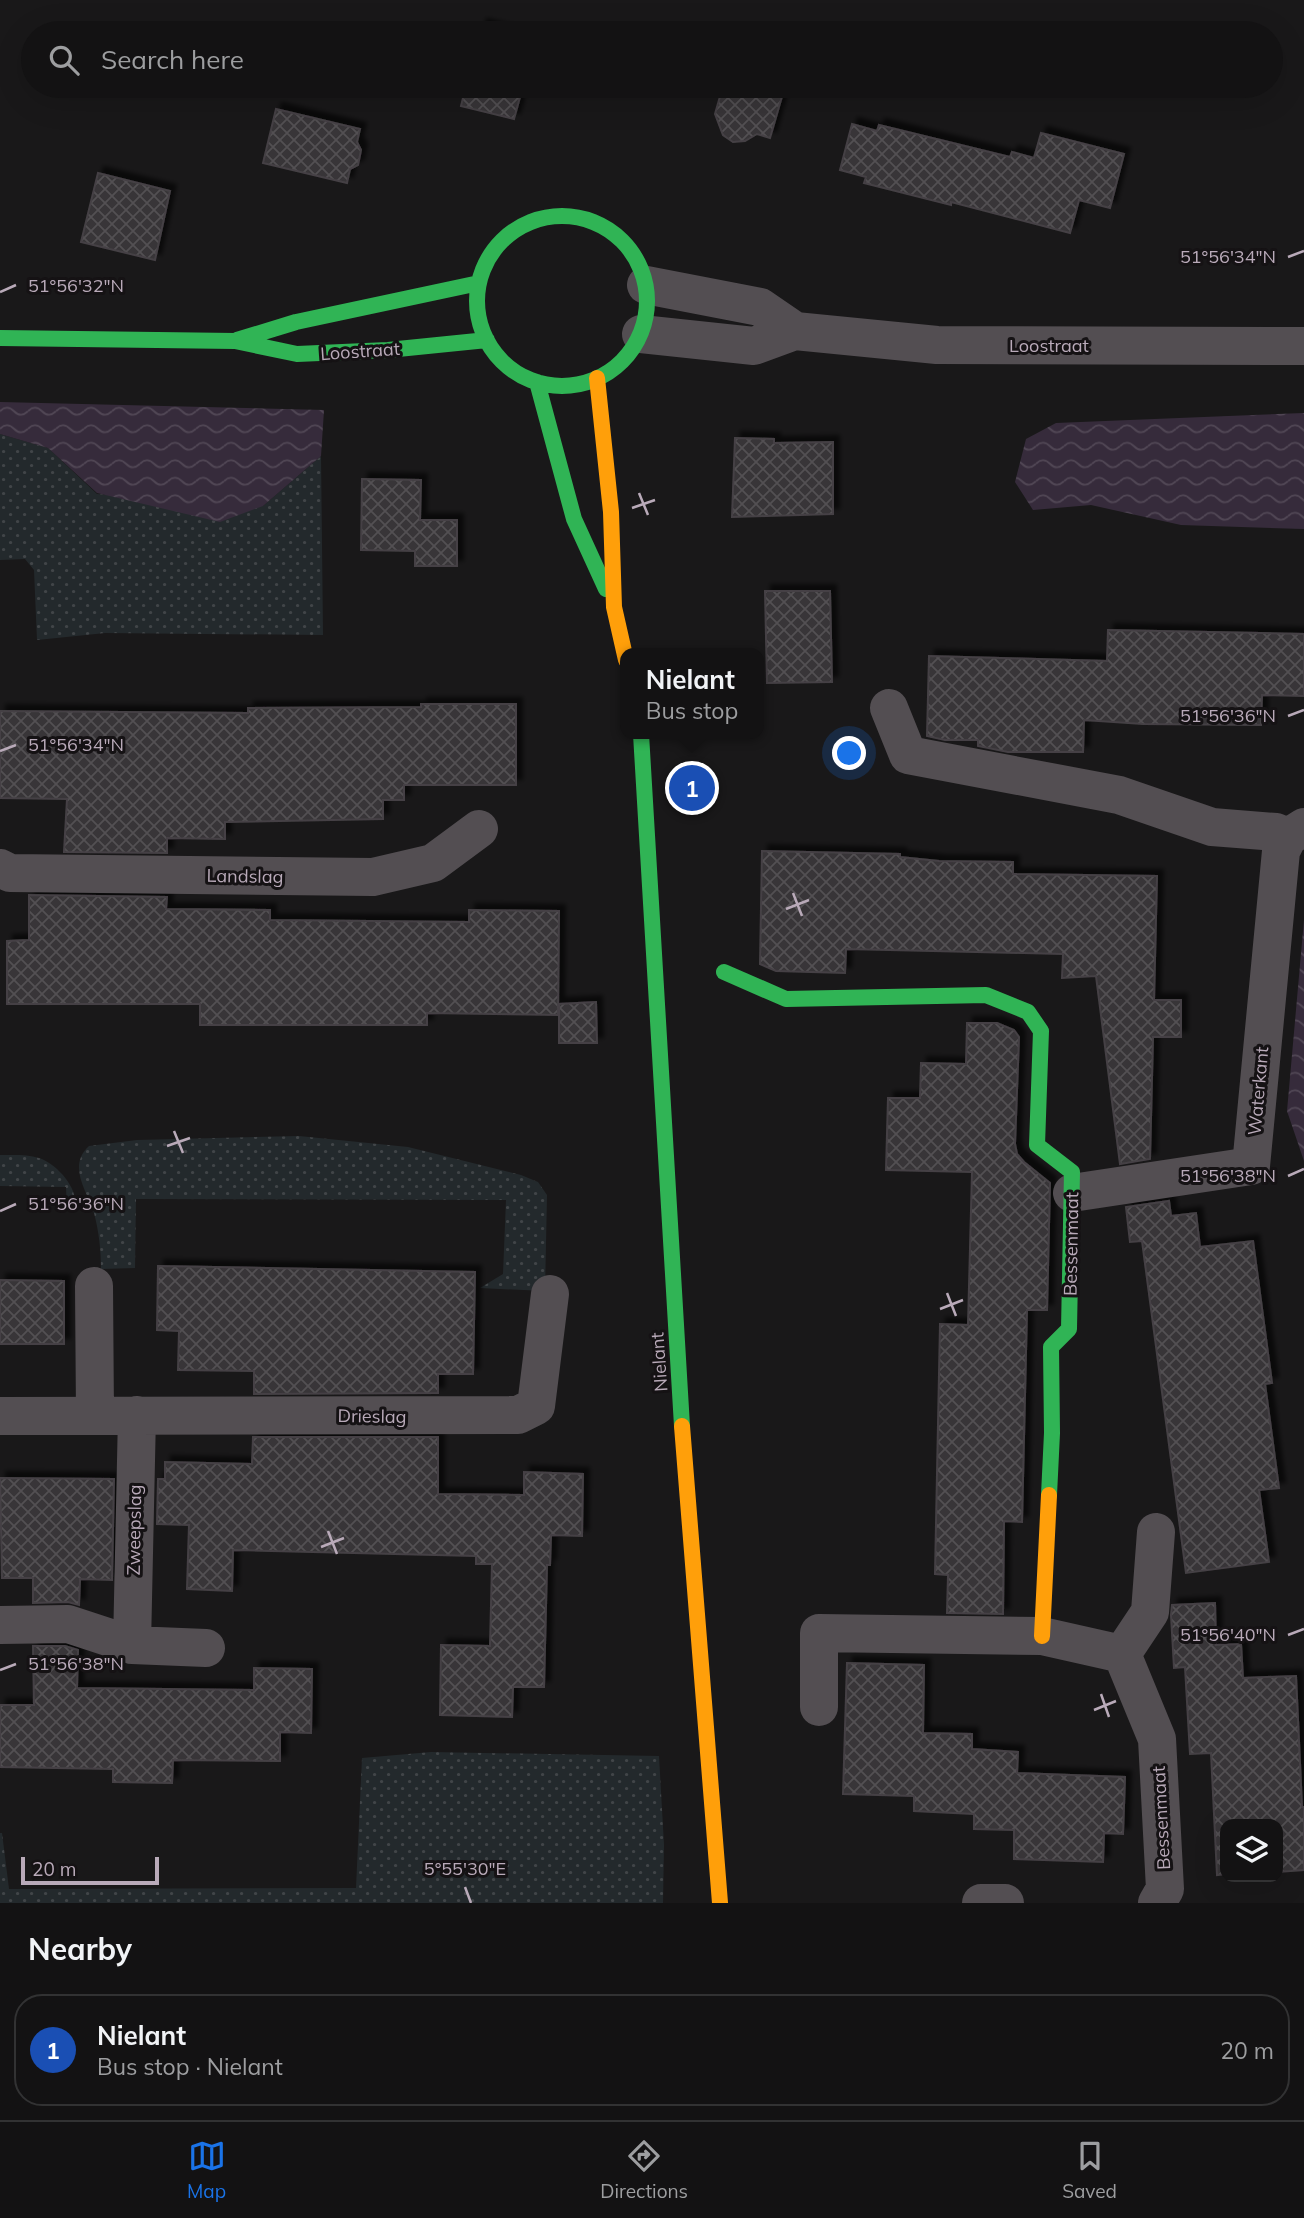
<!DOCTYPE html>
<html lang="en">
<head>
<meta charset="utf-8">
<style>
  :root { --surface:#131213; --page:#202021; --text:#f1f3f6; --muted:#9d9ea0; --line:#323233; --accent:#1a73e8 }
  body { margin:0; font-family:Mulish,sans-serif; background:var(--page); color:var(--text) }
  .controls { position:absolute; right:21px; bottom:21px; display:grid; overflow:hidden; border-radius:14px; box-shadow:0 7px 28px #0002 }
  .controls button { width:63px; height:63px; display:grid; place-items:center; padding:0; border:0; border-bottom:2px solid var(--line); background:var(--surface); color:var(--text); font:35px sans-serif }
  .scale { position:absolute; left:21px; bottom:18px; width:138px; box-sizing:border-box; padding-left:7px; border:4px solid #b9aab9; border-top:0; font-size:19px; line-height:24px; white-space:nowrap; color:#b9aab9; -webkit-text-stroke:5px #151214; paint-order:stroke }
  .you { position:absolute; left:850px; top:754px; width:24px; height:24px; margin:-18px; border:5px solid #fff; border-radius:50%; background:#1a73e8; box-shadow:0 0 0 10px #1a73e833 }
  .badge { display:grid; place-items:center; width:46px; height:46px; border-radius:50%; background:var(--accent); color:#fff; font-size:23px; font-weight:700 }
  .pin { position:absolute; translate:-50% -50%; border:4px solid #fff; box-shadow:0 2px 7px #0006 }
  .popup { position:absolute; left:620px; top:648px; width:144px; height:91px; box-sizing:border-box; display:grid; place-content:center; border-radius:14px; background:var(--surface); filter:drop-shadow(0 2px 5px #0005); font-size:23px; white-space:nowrap; color:var(--muted) }
  .popup b { font-size:26px; color:var(--text) }
  .popup::after { content:''; position:absolute; left:50%; top:100%; margin-left:-14px; border:14px solid transparent; border-top-color:var(--surface) }
  .list { margin:0; padding:0; list-style:none }
  h2 { display:flex; justify-content:space-between; align-items:center; height:91px; margin:0; padding:0 28px; font-size:30px }
  h2 small { font-size:23px; font-weight:400; color:var(--muted) }
  .list li { display:grid; grid-template-columns:46px 1fr auto; gap:21px; align-items:center; box-sizing:border-box; height:112px; margin:0 14px 14px; padding:0 14px; border:2px solid var(--line); border-radius:28px }
  .list b { display:block; font-size:26px; white-space:nowrap }
  .list p { margin:0; font-size:23px; white-space:nowrap; color:var(--muted) }
  .list em { font-size:23px; font-style:normal; color:var(--muted) }
  .icon { flex:none; width:38px; height:38px; fill:none; stroke:currentColor; stroke-width:2; stroke-linecap:round; stroke-linejoin:round }
  .map { position:relative; flex:none; width:1304px; height:1903px; overflow:hidden }
  .search { position:absolute; background:var(--surface); box-shadow:0 7px 28px #0002; left:21px; right:21px; top:21px; height:77px; display:flex; align-items:center; gap:18px; box-sizing:border-box; padding:0 24px; border-radius:38px; color:var(--muted); font-size:26px }
  .sheet { height:217px; background:var(--surface) }
  nav { display:flex; justify-content:space-around; align-items:center; box-sizing:border-box; height:98px; border-top:2px solid var(--line); background:var(--surface); font-size:19px; color:var(--muted) }
  nav a { display:grid; justify-items:center; gap:4px }
  nav .on { color:var(--accent) }
  .map>svg:first-child { display:block }
  .grass { fill:url(#grass-dots) }
  .water { fill:url(#water-waves) }
  .building { fill:url(#building-cross-hatch); stroke:#454145; stroke-width:2; filter:url(#shadow) }
  .lines { fill:none; stroke-linecap:round; stroke-linejoin:round }
  .street { stroke:#534e52; stroke-width:38 }
  .fast { stroke:#30b455; stroke-width:16 }
  .slow { stroke:#ff9f0a; stroke-width:16 }
  .ticks { fill:none; stroke:#b9aab9; stroke-width:2.5 }
  .labels { text-anchor:middle; dominant-baseline:central; stroke-width:6; stroke-linejoin:round; paint-order:stroke }
  .street-label { font-size:18px; fill:#b9aab9; stroke:#151214 }
  .ticks-label { font-size:18px; text-anchor:middle; fill:#b9aab9; stroke:#151214; stroke-width:6; stroke-linejoin:round; paint-order:stroke }
</style>
</head>
<body>
<div class="map">
<svg width="1304" height="1903" viewBox="0 0 1304 1903">
  <defs>
    <pattern id="grass-dots" width="8" height="8" patternUnits="userSpaceOnUse" patternTransform="scale(1.75)"><rect width="8" height="8" fill="#23292c"/><path d="M2 2h.1M6 6h.1" fill="none" stroke="#414548" stroke-width="1.8" stroke-linecap="round"/></pattern>
    <pattern id="water-waves" width="16" height="10" patternUnits="userSpaceOnUse" patternTransform="scale(1.75)"><rect width="16" height="10" fill="#362b3b"/><path d="M0 5q4-4 8 0t8 0" fill="none" stroke="#514755"/></pattern>
    <pattern id="building-cross-hatch" width="8" height="8" patternUnits="userSpaceOnUse" patternTransform="scale(1.75)"><rect width="8" height="8" fill="#383538"/><path d="M0 0l8 8M0 8l8-8" fill="none" stroke="#535053"/></pattern>
    <filter id="shadow"><feDropShadow dx="6" dy="-6" stdDeviation="2" flood-color="#0009"/></filter>
  </defs>
  <rect width="100%" height="100%" fill="#191819"/>
  <path class="grass" d="M0,434L48,448L97,494L263,506L321,456L323,635L105,633L37,640L34,570L25,559L0,560Z
    M299,1136L408,1147L521,1175L538,1182L547,1195L545,1291L480,1288L503,1274L506,1200L136,1199L135,1268L101,1269C101,1250 99,1232 94,1213C87,1191 67,1166 89,1146L137,1140Z
    M0,1155C12,1155 27,1154 39,1158C56,1163 81,1190 74,1209L67,1210L66,1187L0,1186Z
    M431,1752L659,1756L664,1845L663,1903H0V1833H2L9,1889L356,1888L362,1758Z"/>
  <path class="water" d="M0,402L324,410L321,456L263,506L220,522L97,493L48,448L0,434Z
    M1304,413V529L1181,525L1091,505L1033,510L1015,482L1026,439L1056,423Z
    M1304,920V1161L1287,1111Z"/>
  <path class="building" d="M481,25L515,33H479Z
    M466,86H523L514,119L461,106Z
    M723,86H785L770,138L757,134L745,141L733,142L723,135L715,114Z
    M276,109L360,129L357,142L361,150L358,165L350,169L347,183L263,163Z
    M852,124L877,131L879,125L1010,157L1012,152L1034,158L1041,133L1124,154L1110,208L1079,200L1070,233L951,202V205L864,183L866,177L840,170Z
    M98,173L170,191L155,260L81,242Z
    M735,438L774,439V443L833,442V514L732,517Z
    M362,479L421,480L420,520H457V566H415V551L361,550Z
    M765,591H830L832,682L767,683Z
    M1108,630L1304,634V696L1262,695L1261,725L1143,724L1084,720L1083,752H1008L978,746V740H945L927,736L929,656L1107,661Z
    M421,704H516V785H404V800H383V819L225,822V839L167,838V853L64,852L67,799L0,798V711L248,713V708L421,707Z
    M762,851L900,854V857L939,861L1013,862V874L1157,876L1154,1000H1181V1037H1153L1150,1159L1120,1164L1096,976L1062,978L1063,954L846,949L845,973L776,971L760,964Z
    M29,895L167,897L166,909L270,910V920L469,922V910L559,911L558,1015L427,1013V1025H200V1004H7V941L29,940Z
    M596,1002L597,1043H559V1004Z
    M967,1023H997L1014,1030L1019,1037L1015,1144L1017,1154L1024,1162L1050,1183L1047,1310H1027L1022,1522L1004,1521L1003,1614L947,1613L948,1575L935,1574L940,1324L968,1325L972,1172L886,1170L888,1098H920L921,1063L966,1064Z
    M1169,1201L1171,1216L1196,1213L1200,1247L1253,1241L1272,1383L1265,1384L1279,1488L1259,1490L1269,1562L1186,1573L1142,1241L1130,1242L1126,1207Z
    M158,1266L475,1272L473,1374H438V1393L254,1394V1371L178,1370L179,1331L157,1330Z
    M0,1280L64,1281V1344H0Z
    M253,1437H438V1494L524,1495V1472L583,1474L582,1536L551,1535L550,1565H547L544,1687H513L512,1717L440,1715L441,1645L490,1646L492,1564H476V1556L233,1550L232,1591L187,1589L189,1525L157,1524L158,1479H165V1462L252,1464Z
    M0,1478L114,1479L112,1580L80,1579L79,1605L68,1602L33,1603V1578H2Z
    M1215,1603L1216,1645L1241,1644L1243,1678L1296,1676L1302,1807H1304V1870L1278,1872V1824H1225V1874L1217,1875L1211,1753L1190,1754L1185,1667L1174,1668L1171,1615L1172,1605Z
    M33,1646H65L78,1650L77,1688L254,1690V1668L312,1669L311,1733L280,1732V1761L173,1760L172,1783L113,1782V1769L0,1767V1705H34Z
    M847,1663L924,1665L923,1733L972,1734V1749L1018,1752L1017,1773L1125,1777L1123,1834L1104,1833L1103,1862L1014,1859V1830L974,1829V1814L914,1811V1796L843,1794Z"/>
  <g class="lines">
    <path class="street" d="M646,285L760,307L795,331
      M641,334L754,346L795,331L937,345L1304,346
      M889,708L908,755L1119,795L1212,827L1276,832L1288,837L1304,827
      M0,868L10,873L373,877L433,863L479,829
      M1072,1193L1251,1166L1281,851L1288,837
      M94,1286L95,1416
      M0,1416L518,1415L536,1406L550,1294
      M0,1625L68,1624L132,1645L206,1648
      M132,1645L137,1415
      M1122,1654L1150,1612L1156,1532
      M819,1707V1633L1042,1636L1122,1654L1157,1739L1165,1889L1157,1903
      M981,1903H1005"/>
    <path class="fast" d="M477 301a85 85 0 1 1 170 0a85 85 0 1 1-170 0Z
      M0,338L235,341L297,354L388,350L487,340
      M237,340L296,322L479,283
      M537,382L574,519L606,589
      M641,734L682,1426
      M724,972L786,999L986,995L1028,1012L1041,1031L1037,1145L1072,1172L1069,1329L1051,1347L1052,1433L1049,1495"/>
    <path class="slow" d="M597,378L611,512L614,607L626,660
      M682,1426L720,1903
      M1042,1636L1049,1495"/>
  </g>
  <path class="ticks" d="M1288,257L1304,251M0,292L16,285M639,493L648,515M632,508L655,500M1288,716L1304,710M0,751L16,745M793,893L802,916M786,909L809,900M174,1131L183,1153M167,1146L190,1138M1288,1176L1304,1169M0,1211L16,1204M947,1293L956,1316M940,1309L963,1300M328,1531L337,1554M321,1547L344,1538M1288,1635L1304,1629M0,1670L16,1664M1101,1694L1109,1717M1094,1710L1116,1701M465,1887L471,1903"/>
  <g class="labels">
    <g class="street-label">
      <text x="1049" y="345">Loostraat</text>
      <text transform="translate(360 351) rotate(-4)">Loostraat</text>
      <text transform="translate(245 876) rotate(1)">Landslag</text>
      <text transform="translate(1258 1091) rotate(-85)">Waterkant</text>
      <text transform="translate(1071 1244) rotate(-89)">Bessenmaat</text>
      <text transform="translate(659 1362) rotate(-94)">Nielant</text>
      <text transform="translate(372 1416) rotate(1)">Drieslag</text>
      <text transform="translate(134 1530) rotate(-89)">Zweepslag</text>
      <text transform="translate(1161 1818) rotate(-93)">Bessenmaat</text>
    </g>
  </g>
  <g class="ticks-label">
    <text x="1228" y="263">51°56'34"N</text>
    <text x="76" y="292">51°56'32"N</text>
    <text x="1228" y="722">51°56'36"N</text>
    <text x="76" y="751">51°56'34"N</text>
    <text x="1228" y="1182">51°56'38"N</text>
    <text x="76" y="1210">51°56'36"N</text>
    <text x="1228" y="1641">51°56'40"N</text>
    <text x="76" y="1670">51°56'38"N</text>
    <text x="465" y="1875">5°55'30"E</text>
  </g>
</svg>
<div class="controls">
<button><svg class="icon" aria-label="layers" viewBox="0 0 24 24"><path d="M12 4l9 5-9 5-9-5zM3 14l9 5 9-5"/></svg></button>
</div>
<div class="scale">20 m</div>
<div class="you"></div>
<div class="pin badge" style="left:692px;top:788px;background:#1a4fb4">1</div>
<div class="popup"><b>Nielant</b>Bus stop</div>
<div class="search"><svg class="icon" aria-label="search" viewBox="0 0 24 24"><circle cx="10" cy="10" r="6"/><path d="M15 15l6 6"/></svg>Search here</div>
</div>
<section class="sheet">
<h2>Nearby<small></small></h2>
<ul class="list">
<li><span class="badge" style="background:#1a4fb4">1</span><div><b>Nielant</b><p>Bus stop · Nielant</p></div><em>20 m</em></li>
</ul>
</section>
<nav>
<a class="on"><svg class="icon" aria-label="map" viewBox="0 0 24 24"><path d="M3 6l6-2 6 2 6-2v14l-6 2-6-2-6 2zM9 4v14M15 6v14"/></svg>Map</a>
<a><svg class="icon" aria-label="directions" viewBox="0 0 24 24"><path d="M12 3l9 9-9 9-9-9zM9 14v-3h6M13 9l2 2-2 2"/></svg>Directions</a>
<a><svg class="icon" aria-label="saved" viewBox="0 0 24 24"><path d="M7 4h10v16l-5-4-5 4z"/></svg>Saved</a>
</nav>
</body>
</html>
